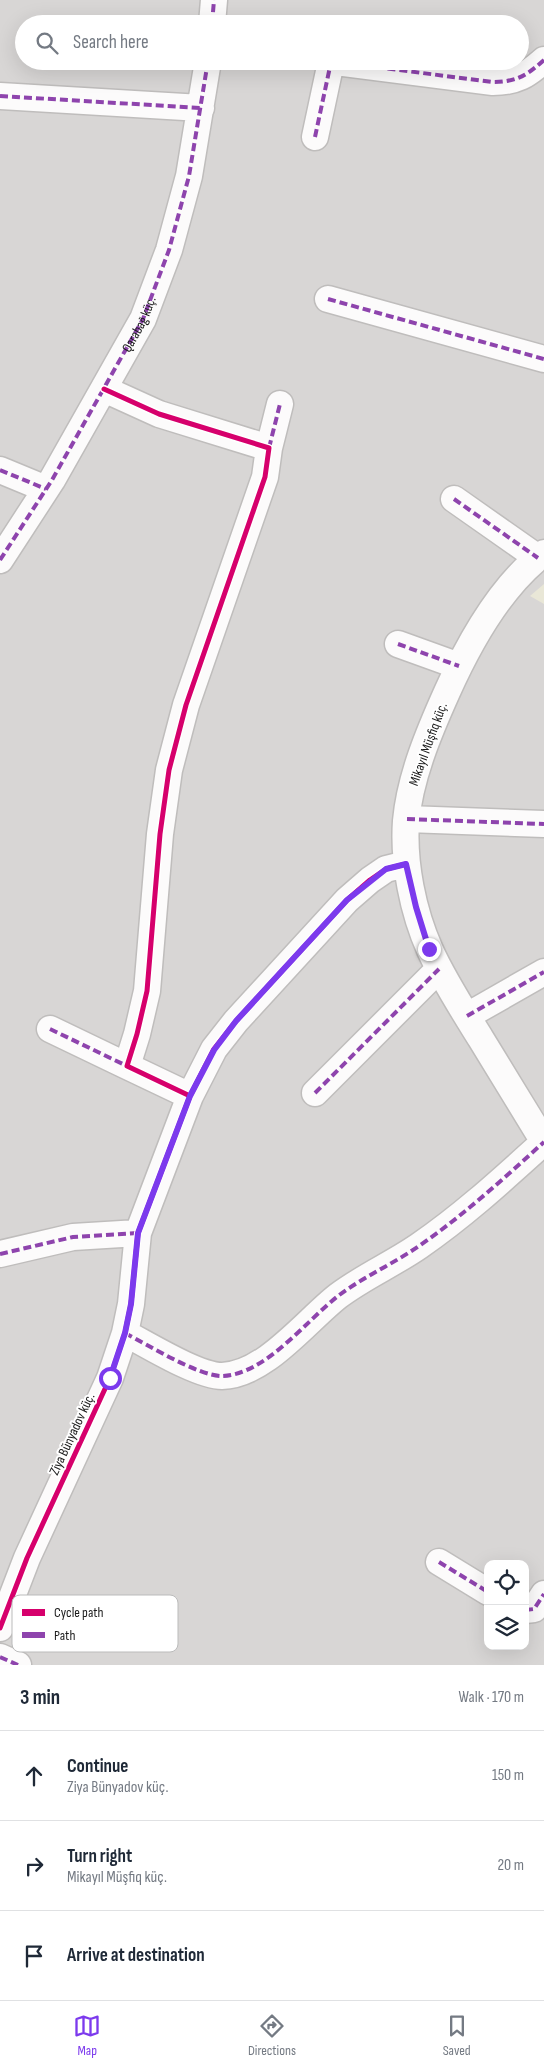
<!DOCTYPE html>
<html lang="en">
<head>
<meta charset="utf-8">
<style>
  :root { --surface:#fff; --page:#f6f6f7; --text:#1f2937; --muted:#747a83; --line:#e0e1e3; --accent:#7c3aed }
  body { margin:0; font-family:"Sofia Sans Condensed",sans-serif; background:var(--page); color:var(--text) }
  .controls { position:absolute; right:15px; bottom:15px; display:grid; overflow:hidden; border-radius:10px; box-shadow:0 5px 20px #0002 }
  .controls button { width:45px; height:45px; display:grid; place-items:center; padding:0; border:0; border-bottom:1px solid var(--line); background:var(--surface); color:var(--text); font:25px sans-serif }
  .stop { position:absolute; width:15px; height:15px; margin:-11px; border:4px solid #7c3aed; border-radius:50%; background:#fff }
  .stop.end { background:#7c3aed; border-color:#fff; box-shadow:0 1px 5px #0008 }
  .list { margin:0; padding:0; list-style:none }
  h2 { display:flex; justify-content:space-between; align-items:center; height:65px; margin:0; padding:0 20px; font-size:21px }
  h2 small { font-size:16px; font-weight:400; color:var(--muted) }
  .list li { display:grid; grid-template-columns:32px 1fr auto; gap:15px; align-items:center; box-sizing:border-box; height:90px; padding:0 20px; border-top:1px solid var(--line) }
  .list b { display:block; font-size:19px; white-space:nowrap }
  .list p { margin:0; font-size:16px; white-space:nowrap; color:var(--muted) }
  .list em { font-size:16px; font-style:normal; color:var(--muted) }
  .icon { flex:none; width:28px; height:28px; fill:none; stroke:currentColor; stroke-width:2; stroke-linecap:round; stroke-linejoin:round }
  .map { position:relative; flex:none; width:544px; height:1665px; overflow:hidden }
  .search { position:absolute; background:var(--surface); box-shadow:0 5px 20px #0002; left:15px; right:15px; top:15px; height:55px; display:flex; align-items:center; gap:12px; box-sizing:border-box; padding:0 18px; border-radius:28px; color:var(--muted); font-size:19px }
  .sheet { height:335px; background:var(--surface) }
  nav { display:flex; justify-content:space-around; align-items:center; box-sizing:border-box; height:70px; border-top:1px solid var(--line); background:var(--surface); font-size:14px; color:var(--muted) }
  nav a { display:grid; justify-items:center; gap:2px }
  nav .on { color:var(--accent) }
  .map>svg:first-child { display:block }
  .residential { fill:#d8d6d5; fill-rule:evenodd }
  .farmland { fill:#e9e7d7 }
  .lines { fill:none; stroke-linecap:round; stroke-linejoin:round }
  .minor-casing { stroke:#bfbdbc; stroke-width:29 }
  .minor { stroke:#fcfbfb; stroke-width:26 }
  .quiet { stroke:#8e44ad; stroke-width:4; stroke-dasharray:8 4; stroke-linecap:butt }
  .cycleway-casing { stroke:#fff; stroke-width:8 }
  .cycleway { stroke:#d6006c; stroke-width:5 }
  .route { stroke:#7c3aed; stroke-width:6 }
  .labels { text-anchor:middle; dominant-baseline:central; stroke-width:4; stroke-linejoin:round; paint-order:stroke }
  .street-label { font-size:14px; fill:#1b1b1b; stroke:#fff }
  .key { fill:#fff; stroke:#bbb; stroke-width:1 }
  .key-label { font-size:14px; fill:#1b1b1b }
</style>
</head>
<body>
<div class="map">
<svg width="544" height="1665" viewBox="0 0 544 1665">
  <rect width="100%" height="100%" fill="#e9e6e3"/>
  <path class="residential" d="M0,0H544V1665H0ZM24,24H520V61H24ZM488,1564H525V1646H488Z"/>
  <path class="farmland" d="M544,584V604L530,596Z"/>
  <g class="lines">
    <defs>
      <path id="minor" d="M212,24L214,0
        M328,61L493,82C517,82 527,75 544,60
        M0,96L201,108
        M315,137L331,62
        M328,299L544,359
        M104,389L159,414L269,448L265,477L186,705L169,770L160,834L147,991L137,1034L127,1066L190,1096
        M269,448L280,404
        M0,470L46,489
        M454,499L538,558
        M544,553C500,586 469,643 447,692C429,732 410,777 406,821C403,863 413,912 430,950C444,981 463,1010 481,1039C502,1073 523,1108 544,1142
        M0,560L52,480L143,319L169,250L189,176L208,61
        M398,644L459,666
        M407,819L544,824
        M467,1016L544,972
        M50,1029L127,1066
        M315,1093L439,969
        M0,1254L73,1237L138,1233
        M125,1333C148,1345 198,1376 222,1376C265,1375 306,1321 338,1296C363,1277 393,1264 419,1246C464,1215 503,1179 544,1142
        M439,1562L488,1592
        M525,1610L534,1609L544,1594
        M0,1628L27,1558L110,1378L125,1333L131,1304L138,1233L190,1096L214,1049L236,1021L347,900L370,880L386,869L406,864
        M0,1657L18,1665"/>
    </defs>
    <use href="#minor" class="minor-casing"/>
    <use href="#minor" class="minor"/>
    <g class="quiet">
      <path d="M212,24L214,0"/>
      <path d="M328,61L493,82C517,82 527,75 544,60"/>
      <path d="M0,96L201,108"/>
      <path d="M315,137L331,62"/>
      <path d="M328,299L544,359"/>
      <path d="M269,448L280,404"/>
      <path d="M0,470L46,489"/>
      <path d="M454,499L538,558"/>
      <path id="s1" d="M0,560L52,480L143,319L169,250L189,176L208,61"/>
      <path d="M398,644L459,666"/>
      <path d="M407,819L544,824"/>
      <path d="M467,1016L544,972"/>
      <path d="M50,1029L127,1066"/>
      <path d="M315,1093L439,969"/>
      <path d="M0,1254L73,1237L138,1233"/>
      <path d="M125,1333C148,1345 198,1376 222,1376C265,1375 306,1321 338,1296C363,1277 393,1264 419,1246C464,1215 503,1179 544,1142"/>
      <path d="M439,1562L488,1592"/>
      <path d="M525,1610L534,1609L544,1594"/>
      <path d="M0,1657L18,1665"/>
    </g>
    <defs>
      <path id="cycleway" d="M104,389L159,414L269,448L265,477L186,705L169,770L160,834L147,991L137,1034L127,1066L190,1096
        M0,1628L27,1558L110,1378L125,1333L131,1304L138,1233L190,1096L214,1049L236,1021L347,900L370,880L386,869L406,864"/>
    </defs>
    <use href="#cycleway" class="cycleway-casing"/>
    <use href="#cycleway" class="cycleway"/>
  </g>
  <g class="lines">
    <path class="route" d="M110,1378L125,1333L131,1304L138,1233L190,1096L214,1050L236,1021L347,900L386,869L406,864L416,907L429,949"/>
  </g>
  <g class="labels">
    <g class="street-label">
      <text stroke="none"><textPath href="#s1" startOffset="274">Qarabağ küç.</textPath></text>
      <text transform="translate(428 744) rotate(-70)">Mikayıl Müşfiq küç.</text>
      <text transform="translate(72 1434) rotate(-65)">Ziya Bünyadov küç.</text>
    </g>
  </g>
  <rect x="12" y="1595" width="166" height="57" rx="8" class="key"/>
  <rect x="22" y="1609" width="23" height="7" fill="#d6006c"/>
  <rect x="22" y="1632" width="23" height="6" fill="#8e44ad"/>
  <g class="key-label">
    <text x="54" y="1617">Cycle path</text>
    <text x="54" y="1640">Path</text>
  </g>
</svg>
<div class="controls">
<button><svg class="icon" aria-label="locate" viewBox="0 0 24 24"><circle cx="12" cy="12" r="6"/><path d="M12 2v4M12 18v4M2 12h4M18 12h4"/></svg></button>
<button><svg class="icon" aria-label="layers" viewBox="0 0 24 24"><path d="M12 4l9 5-9 5-9-5zM3 14l9 5 9-5"/></svg></button>
</div>
<div class="stop" style="left:110px;top:1378px"></div>
<div class="stop end" style="left:429px;top:949px"></div>
<div class="search"><svg class="icon" aria-label="search" viewBox="0 0 24 24"><circle cx="10" cy="10" r="6"/><path d="M15 15l6 6"/></svg>Search here</div>
</div>
<section class="sheet">
<h2>3 min<small>Walk · 170 m</small></h2>
<ul class="list">
<li><svg class="icon" aria-label="ahead" viewBox="0 0 24 24"><path d="M12 20V5M6 11l6-6 6 6"/></svg><div><b>Continue</b><p>Ziya Bünyadov küç.</p></div><em>150 m</em></li>
<li><svg class="icon" aria-label="right" viewBox="0 0 24 24"><path d="M7 20v-9h11M14 6l5 5-5 5"/></svg><div><b>Turn right</b><p>Mikayıl Müşfiq küç.</p></div><em>20 m</em></li>
<li><svg class="icon" aria-label="arrive" viewBox="0 0 24 24"><path d="M6 21V4h12l-3 4 3 4H6"/></svg><div><b>Arrive at destination</b></div></li>
</ul>
</section>
<nav>
<a class="on"><svg class="icon" aria-label="map" viewBox="0 0 24 24"><path d="M3 6l6-2 6 2 6-2v14l-6 2-6-2-6 2zM9 4v14M15 6v14"/></svg>Map</a>
<a><svg class="icon" aria-label="directions" viewBox="0 0 24 24"><path d="M12 3l9 9-9 9-9-9zM9 14v-3h6M13 9l2 2-2 2"/></svg>Directions</a>
<a><svg class="icon" aria-label="saved" viewBox="0 0 24 24"><path d="M7 4h10v16l-5-4-5 4z"/></svg>Saved</a>
</nav>
</body>
</html>
